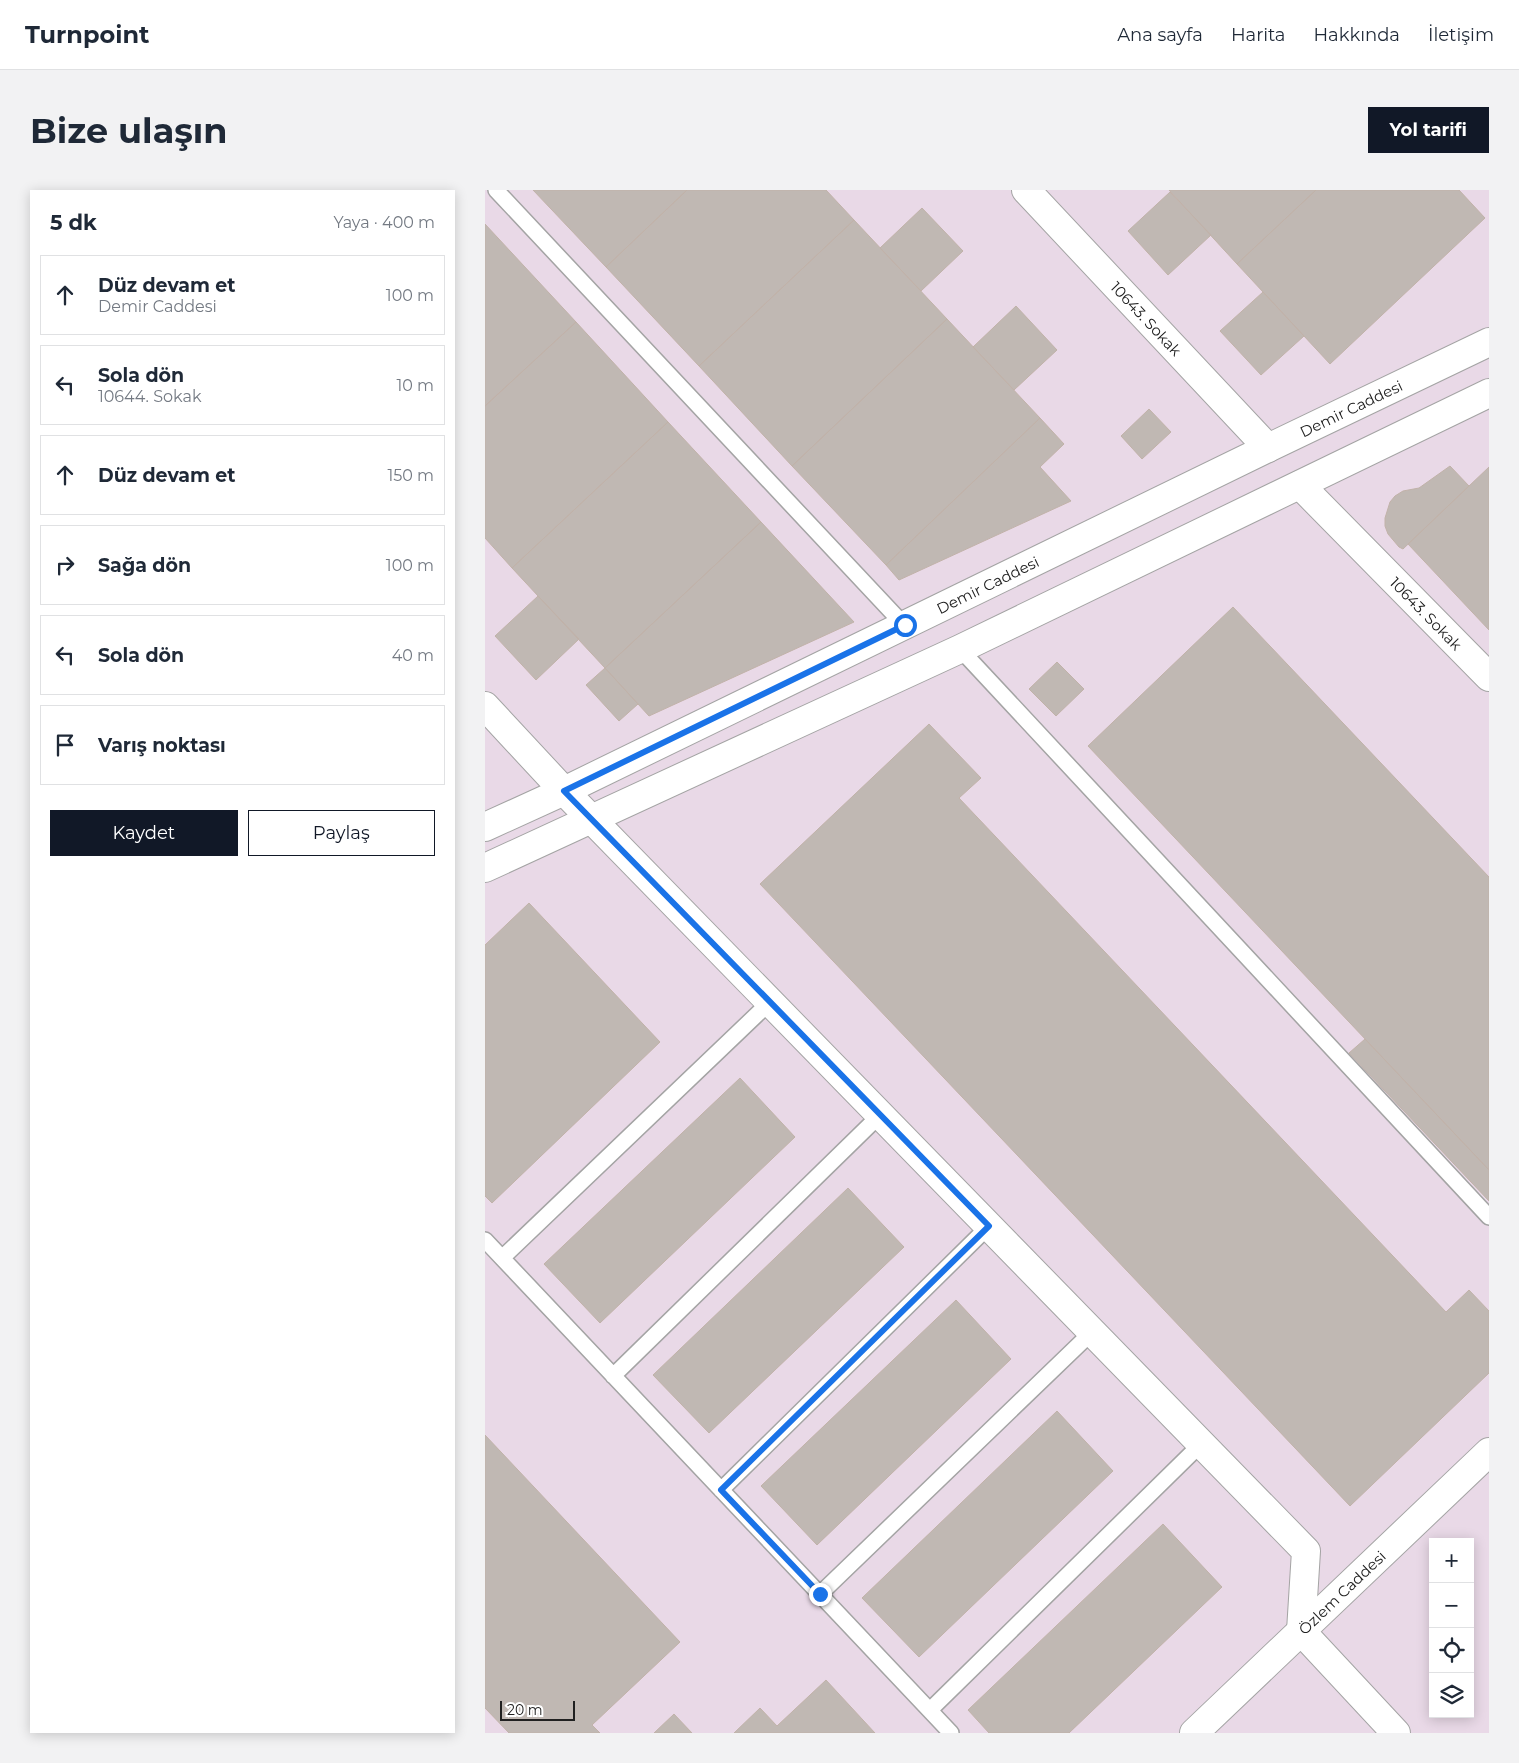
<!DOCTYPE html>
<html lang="tr">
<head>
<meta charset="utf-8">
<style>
  :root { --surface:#fff; --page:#f2f2f3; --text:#1f2937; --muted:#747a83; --line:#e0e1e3; --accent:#111827 }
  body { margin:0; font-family:Montserrat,sans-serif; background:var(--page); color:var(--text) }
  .controls { position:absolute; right:15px; bottom:15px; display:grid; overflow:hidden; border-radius:0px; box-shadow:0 2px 12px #0003 }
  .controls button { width:45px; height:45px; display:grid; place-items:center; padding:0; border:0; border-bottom:1px solid var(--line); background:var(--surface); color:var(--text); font:25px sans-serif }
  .scale { position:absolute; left:15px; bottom:12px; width:75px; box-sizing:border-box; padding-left:5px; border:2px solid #202020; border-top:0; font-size:14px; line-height:18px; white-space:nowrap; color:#202020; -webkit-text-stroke:4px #fff; paint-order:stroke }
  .stop { position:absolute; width:15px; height:15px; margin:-11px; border:4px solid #1a73e8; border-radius:50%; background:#fff }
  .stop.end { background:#1a73e8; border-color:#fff; box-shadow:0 1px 5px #0008 }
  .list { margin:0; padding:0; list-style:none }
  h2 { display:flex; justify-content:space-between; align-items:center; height:65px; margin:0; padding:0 20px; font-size:21px }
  h2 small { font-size:16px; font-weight:400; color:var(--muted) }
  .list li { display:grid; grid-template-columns:32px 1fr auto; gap:15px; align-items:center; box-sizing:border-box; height:80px; margin:0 10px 10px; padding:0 10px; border:1px solid var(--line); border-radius:0px }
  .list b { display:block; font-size:19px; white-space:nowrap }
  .list p { margin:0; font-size:16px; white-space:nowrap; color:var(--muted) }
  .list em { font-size:16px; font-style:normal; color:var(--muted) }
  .actions { display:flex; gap:10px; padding:15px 20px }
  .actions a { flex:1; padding:11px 0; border:1px solid var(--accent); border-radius:0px; text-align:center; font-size:18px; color:var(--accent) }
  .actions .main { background:var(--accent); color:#fff }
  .icon { flex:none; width:28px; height:28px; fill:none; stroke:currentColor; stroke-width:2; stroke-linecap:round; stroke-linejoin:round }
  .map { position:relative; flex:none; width:1004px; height:1543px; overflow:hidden; border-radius:0px }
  header { display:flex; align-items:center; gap:30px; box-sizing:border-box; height:70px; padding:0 25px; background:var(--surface); border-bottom:1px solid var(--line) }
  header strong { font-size:24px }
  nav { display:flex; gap:28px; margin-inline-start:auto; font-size:18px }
  .intro { display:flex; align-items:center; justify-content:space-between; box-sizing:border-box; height:120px; padding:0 30px }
  h1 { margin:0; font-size:35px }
  .button { padding:12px 22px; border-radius:0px; background:var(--accent); color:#fff; font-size:18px; font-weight:700 }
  main { display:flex; gap:30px; padding:0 30px }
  aside { flex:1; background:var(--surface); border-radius:0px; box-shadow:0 2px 12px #0003 }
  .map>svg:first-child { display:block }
  .industrial { fill:#e9d9e7; fill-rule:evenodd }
  .building { fill:#c0b8b3; stroke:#c1b2a9 }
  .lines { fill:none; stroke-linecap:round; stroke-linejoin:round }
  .service-casing { stroke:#a4a4a4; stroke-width:18 }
  .minor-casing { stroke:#a4a4a4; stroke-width:30 }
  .tertiary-casing { stroke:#a4a4a4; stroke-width:30 }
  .service { stroke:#fff; stroke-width:15 }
  .minor { stroke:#fff; stroke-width:28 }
  .tertiary { stroke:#fff; stroke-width:28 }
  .route { stroke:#1a73e8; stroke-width:6 }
  .labels { text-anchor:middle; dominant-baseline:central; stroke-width:4; stroke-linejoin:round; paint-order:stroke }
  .street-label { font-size:15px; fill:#202020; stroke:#fff }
</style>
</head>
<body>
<header>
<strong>Turnpoint</strong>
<nav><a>Ana sayfa</a><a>Harita</a><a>Hakkında</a><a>İletişim</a></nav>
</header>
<div class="intro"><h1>Bize ulaşın</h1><a class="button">Yol tarifi</a></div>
<main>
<aside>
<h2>5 dk<small>Yaya · 400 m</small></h2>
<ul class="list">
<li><svg class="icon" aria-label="ahead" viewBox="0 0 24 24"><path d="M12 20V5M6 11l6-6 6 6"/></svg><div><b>Düz devam et</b><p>Demir Caddesi</p></div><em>100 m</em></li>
<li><svg class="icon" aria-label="left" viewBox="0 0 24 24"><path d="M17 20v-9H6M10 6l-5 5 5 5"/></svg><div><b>Sola dön</b><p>10644. Sokak</p></div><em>10 m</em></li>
<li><svg class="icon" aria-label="ahead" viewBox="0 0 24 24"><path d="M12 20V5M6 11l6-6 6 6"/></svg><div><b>Düz devam et</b></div><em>150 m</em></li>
<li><svg class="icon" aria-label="right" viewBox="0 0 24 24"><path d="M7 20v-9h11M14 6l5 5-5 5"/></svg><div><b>Sağa dön</b></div><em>100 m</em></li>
<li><svg class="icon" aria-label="left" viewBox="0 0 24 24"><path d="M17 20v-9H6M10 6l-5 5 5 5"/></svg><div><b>Sola dön</b></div><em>40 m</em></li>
<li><svg class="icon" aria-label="arrive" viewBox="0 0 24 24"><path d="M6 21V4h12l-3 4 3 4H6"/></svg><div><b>Varış noktası</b></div></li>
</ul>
<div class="actions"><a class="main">Kaydet</a><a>Paylaş</a></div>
</aside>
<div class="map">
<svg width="1004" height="1543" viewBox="0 0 1004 1543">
  <rect width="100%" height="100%" fill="#f0ece7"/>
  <path class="industrial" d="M0,0H1004V1543H0ZM948,1352H985V1524H948Z"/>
  <path class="building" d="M48,0H202L121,77Z
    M202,0H341L369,30L214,176L121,77Z
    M684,0H831L752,74Z
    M831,0H974L1000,28L845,174L752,74Z
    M685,2L726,45L683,85L643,41Z
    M437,18L478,61L436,101L395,58Z
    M369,30L462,129L307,276L214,176Z
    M0,34L91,132L0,216Z
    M778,102L819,146L776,185L735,141Z
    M531,116L572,160L529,200L488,157Z
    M462,129L555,228L401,375L307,276Z
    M91,132L183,232L27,378L0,348V216Z
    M664,219L686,242L657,269L636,246Z
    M555,228L579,254L555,277L586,311L414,390L401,375Z
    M183,232L276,332L120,478L27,378Z
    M965,276L984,296L918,359L914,357L903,344L900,336V328L905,312L910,306L918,301L934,298Z
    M1004,277V440L923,354Z
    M276,332L369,432L164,526L120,478Z
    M53,406L94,449L51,490L10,446Z
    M748,417L1004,687V980L603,556Z
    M572,472L599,499L571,526L544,499Z
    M120,478L153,514L134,531L101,495Z
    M444,534L496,588L474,608L961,1122L984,1100L1004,1121V1183L865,1316L275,694Z
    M44,713L175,852L7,1013L0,1006V755Z
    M880,849L1004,980V1011L864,863Z
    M255,888L310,947L115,1133L59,1074Z
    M363,998L419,1057L224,1243L168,1185Z
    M471,1110L526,1169L332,1355L276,1296Z
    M572,1221L628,1281L434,1467L377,1408Z
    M0,1245L195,1452L107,1535L115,1543H24L0,1518Z
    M678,1334L737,1397L584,1543H504L483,1520Z
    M341,1490L390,1543H249L275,1518L292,1536Z
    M189,1524L207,1543H169Z"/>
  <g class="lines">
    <defs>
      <path id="service" d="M11,0L419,435
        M475,459L1004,1027
        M0,1050L466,1543
        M17,1068L286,811
        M128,1186L395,925
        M236,1300L504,1036
        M335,1404L607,1142
        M445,1520L716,1254"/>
      <g id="minor">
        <path id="s1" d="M541,0L783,258"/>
        <path id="s2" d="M815,295L1004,487"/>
        <path d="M0,516L79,601L821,1361L816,1441L911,1543"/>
      </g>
      <g id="tertiary">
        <path id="s3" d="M0,637L79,601L783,258L1004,152"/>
        <path d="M0,678L475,459L1004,203"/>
        <path id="s4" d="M709,1543L1004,1262"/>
      </g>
    </defs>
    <use href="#service" class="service-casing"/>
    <use href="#minor" class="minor-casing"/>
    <use href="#tertiary" class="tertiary-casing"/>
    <use href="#service" class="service"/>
    <use href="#minor" class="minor"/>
    <use href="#tertiary" class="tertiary"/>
  </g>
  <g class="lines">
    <path class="route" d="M335,1404L236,1300L504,1036L79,601L420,435"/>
  </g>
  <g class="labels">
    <g class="street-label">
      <text stroke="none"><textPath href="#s1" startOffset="176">10643. Sokak</textPath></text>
      <text stroke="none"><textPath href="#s3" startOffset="962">Demir Caddesi</textPath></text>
      <text stroke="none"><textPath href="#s3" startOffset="558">Demir Caddesi</textPath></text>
      <text stroke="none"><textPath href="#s2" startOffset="180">10643. Sokak</textPath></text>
      <text stroke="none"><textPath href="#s4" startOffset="204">Özlem Caddesi</textPath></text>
    </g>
  </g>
</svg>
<div class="controls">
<button>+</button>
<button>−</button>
<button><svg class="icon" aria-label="locate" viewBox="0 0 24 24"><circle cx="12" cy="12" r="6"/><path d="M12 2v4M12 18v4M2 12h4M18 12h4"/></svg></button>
<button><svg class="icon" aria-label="layers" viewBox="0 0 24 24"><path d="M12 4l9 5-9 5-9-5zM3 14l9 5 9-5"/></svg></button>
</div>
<div class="scale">20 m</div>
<div class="stop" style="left:420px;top:435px"></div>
<div class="stop end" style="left:335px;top:1404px"></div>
</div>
</main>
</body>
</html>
